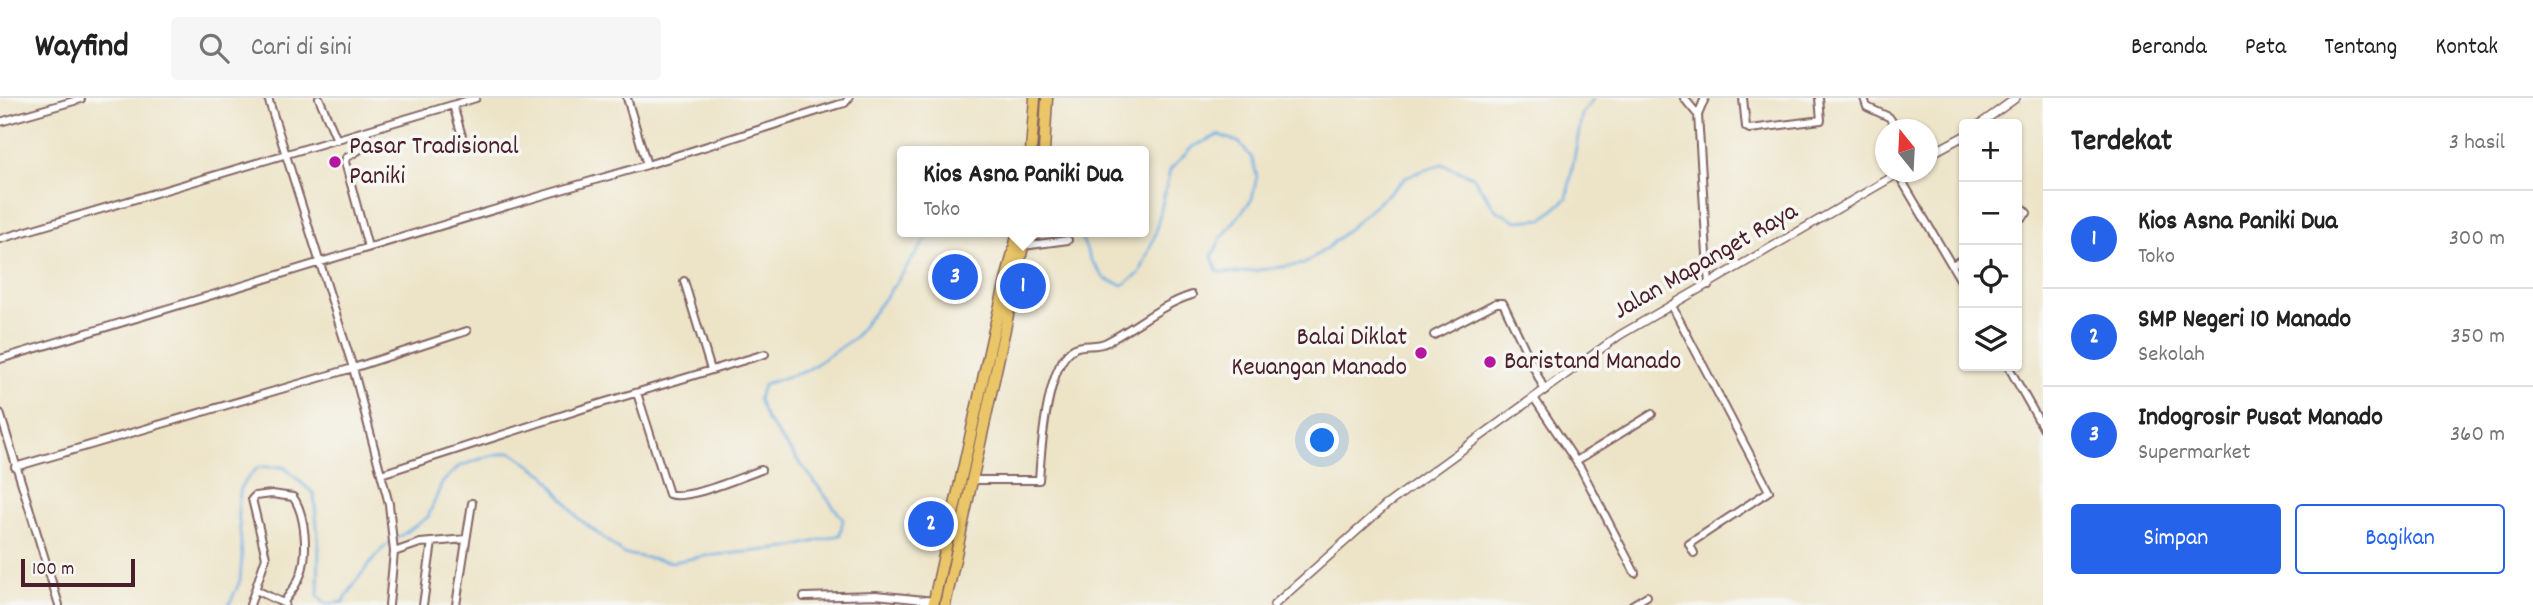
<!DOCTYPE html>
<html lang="id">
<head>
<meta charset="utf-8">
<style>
  :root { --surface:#fff; --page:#f6f6f6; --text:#222; --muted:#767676; --line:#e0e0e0; --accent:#2563eb }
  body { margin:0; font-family:Dekko,sans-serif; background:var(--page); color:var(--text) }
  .controls { position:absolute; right:21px; top:21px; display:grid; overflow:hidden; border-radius:7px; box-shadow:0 2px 5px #0004 }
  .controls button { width:63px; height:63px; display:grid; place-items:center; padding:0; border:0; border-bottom:2px solid var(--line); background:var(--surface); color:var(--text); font:35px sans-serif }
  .compass { position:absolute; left:1875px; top:21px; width:63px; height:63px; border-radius:50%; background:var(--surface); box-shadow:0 2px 5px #0004; rotate:342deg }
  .scale { position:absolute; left:21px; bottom:18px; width:114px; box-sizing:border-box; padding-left:7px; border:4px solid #4a1f2b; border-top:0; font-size:19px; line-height:24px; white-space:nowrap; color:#4a1f2b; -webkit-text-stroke:5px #f6f6f2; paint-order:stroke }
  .you { position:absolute; left:1323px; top:343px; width:24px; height:24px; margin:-18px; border:5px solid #fff; border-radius:50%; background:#1a73e8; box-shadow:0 0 0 10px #1a73e833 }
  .badge { display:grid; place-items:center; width:46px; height:46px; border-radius:50%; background:var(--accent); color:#fff; font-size:23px; font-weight:700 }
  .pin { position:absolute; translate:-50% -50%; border:4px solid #fff; box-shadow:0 2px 7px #0006 }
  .popup { position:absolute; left:897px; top:48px; width:252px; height:91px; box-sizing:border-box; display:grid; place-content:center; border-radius:7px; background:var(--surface); filter:drop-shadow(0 2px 5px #0005); font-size:23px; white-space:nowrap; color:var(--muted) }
  .popup b { font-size:26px; color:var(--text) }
  .popup::after { content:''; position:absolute; left:50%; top:100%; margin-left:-14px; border:14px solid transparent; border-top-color:var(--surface) }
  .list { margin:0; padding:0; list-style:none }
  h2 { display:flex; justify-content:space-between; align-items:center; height:91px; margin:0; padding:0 28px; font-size:30px }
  h2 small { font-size:23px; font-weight:400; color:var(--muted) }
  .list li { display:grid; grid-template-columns:46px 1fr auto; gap:21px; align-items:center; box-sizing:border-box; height:98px; padding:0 28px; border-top:2px solid var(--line) }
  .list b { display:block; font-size:26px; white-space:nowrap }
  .list p { margin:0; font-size:23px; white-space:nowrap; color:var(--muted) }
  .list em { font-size:23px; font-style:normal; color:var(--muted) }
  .actions { display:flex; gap:14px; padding:21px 28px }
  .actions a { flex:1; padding:16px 0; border:2px solid var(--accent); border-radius:7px; text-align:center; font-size:24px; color:var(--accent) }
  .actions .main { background:var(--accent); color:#fff }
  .icon { flex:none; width:38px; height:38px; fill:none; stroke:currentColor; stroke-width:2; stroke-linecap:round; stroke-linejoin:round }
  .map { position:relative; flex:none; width:2043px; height:507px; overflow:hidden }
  header { display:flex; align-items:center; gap:42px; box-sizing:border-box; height:98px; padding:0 35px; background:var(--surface); border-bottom:2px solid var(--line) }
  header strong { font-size:33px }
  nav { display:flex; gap:38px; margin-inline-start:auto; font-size:24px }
  .search { width:490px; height:63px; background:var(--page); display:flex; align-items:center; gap:18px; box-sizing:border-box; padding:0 24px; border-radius:7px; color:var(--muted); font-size:26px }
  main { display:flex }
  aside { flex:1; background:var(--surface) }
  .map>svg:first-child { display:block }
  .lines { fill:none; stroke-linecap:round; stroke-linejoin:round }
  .stream { stroke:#6eade1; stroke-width:2.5 }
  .minor-casing { stroke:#836462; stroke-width:10 }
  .tertiary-casing { stroke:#836462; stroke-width:10 }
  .trunk-casing { stroke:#836462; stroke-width:13 }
  .minor { stroke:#fff; stroke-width:6 }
  .tertiary { stroke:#fff; stroke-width:7 }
  .trunk { stroke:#ebc669; stroke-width:10 }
  .poi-dot { fill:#b5179e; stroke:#f6f6f2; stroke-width:2.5 }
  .labels { text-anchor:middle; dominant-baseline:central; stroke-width:7; stroke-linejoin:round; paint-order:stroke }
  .poi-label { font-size:26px; fill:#4a1f2b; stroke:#f6f6f2; text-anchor:start }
  .street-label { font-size:26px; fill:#4a1f2b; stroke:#f6f6f2 }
</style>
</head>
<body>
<header>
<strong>Wayfind</strong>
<div class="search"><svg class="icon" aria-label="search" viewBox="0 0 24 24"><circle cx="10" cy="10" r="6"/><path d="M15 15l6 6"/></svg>Cari di sini</div>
<nav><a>Beranda</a><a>Peta</a><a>Tentang</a><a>Kontak</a></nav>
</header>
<main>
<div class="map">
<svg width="2043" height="507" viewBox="0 0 2043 507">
  <rect width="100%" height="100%" fill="#f6f6f2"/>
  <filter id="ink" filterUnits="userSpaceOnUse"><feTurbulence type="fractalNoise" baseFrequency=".0143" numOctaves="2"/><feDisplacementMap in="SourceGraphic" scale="14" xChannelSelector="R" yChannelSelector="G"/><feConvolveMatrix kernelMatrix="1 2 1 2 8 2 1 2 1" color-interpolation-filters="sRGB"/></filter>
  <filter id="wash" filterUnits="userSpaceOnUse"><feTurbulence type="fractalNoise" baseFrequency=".00686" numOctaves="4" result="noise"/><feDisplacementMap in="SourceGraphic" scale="28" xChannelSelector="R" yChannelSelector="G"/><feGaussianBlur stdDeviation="1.57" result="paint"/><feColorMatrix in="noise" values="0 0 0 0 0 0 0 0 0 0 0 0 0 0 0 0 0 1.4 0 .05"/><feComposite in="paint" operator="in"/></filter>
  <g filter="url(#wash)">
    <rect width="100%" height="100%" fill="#ede4c8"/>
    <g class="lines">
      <path class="stream" d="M1079,134L1091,162L1105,181L1123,187L1140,175L1155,137L1170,72L1192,49L1219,37L1240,45L1252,60L1257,78L1252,101L1220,142L1212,159L1217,172L1220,174L1237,175L1304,166L1327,150L1408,78L1442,66L1473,79L1496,112L1517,123L1543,121L1567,100L1582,16L1594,0
        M229,507L240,483L242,457L238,411L241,388L258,369H284L314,396L319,449L318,498L326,506L343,504L359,479L383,450L428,419L442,385L458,369L489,358L511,354L545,377L578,420L624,456L672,464L705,458L789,450L840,437L843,421L766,321L758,301L764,286L806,273L854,240L895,186L931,134"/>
    </g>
  </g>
  <g filter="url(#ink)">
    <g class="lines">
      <defs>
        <path id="minor" d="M268,0L353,270L381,376L582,311L765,256
          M319,0L337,42
          M627,0L647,67L837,7L845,5L849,0
          M1684,0L1698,17L1709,187
          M1743,0L1746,29L1750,31L1821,22L1819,0
          M1864,0L1867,9L1889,19L1898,32
          M453,7L464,45
          M1698,17L1705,0
          M0,24L81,1
          M368,33L359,52L346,60L345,64L368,149
          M1898,76L1964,188
          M2017,104L2027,115L2017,123
          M0,141L476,0
          M1023,148L1068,142
          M1952,167L1964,160
          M684,183L711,272
          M1672,208L1769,393L1689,446L1694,455
          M1434,237L1496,205H1503L1545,293
          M0,261C216,197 430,129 647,67
          M2008,268L2043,330
          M637,295L669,396C687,403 741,379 761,372
          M1534,300L1581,371L1635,475
          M0,315L59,507
          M1576,363L1652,316
          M15,369L353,270L467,233
          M381,376L389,406L394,454
          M972,382H1039C1041,353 1046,264 1075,250C1084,245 1096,250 1107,244C1136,229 1160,207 1192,197
          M256,492L285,506
          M804,499L876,497L934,503
          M250,507L266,459L252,401L255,398L272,396L293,399C306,417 308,455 301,476C297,487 290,496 283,505
          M389,507L394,454L420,445L466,441
          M423,507L432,444
          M456,507L472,405
          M1632,507L1647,498"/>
        <path id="tertiary" d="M1980,26L2016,0
          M1927,58L1964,38
          M1274,507L1386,407L1620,237L1901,74"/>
        <path id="trunk" d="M1031,53L1035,0
          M1044,53L1047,0
          M933,507L993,236L1018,134
          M945,507L1026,134"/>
      </defs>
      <use href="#minor" class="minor-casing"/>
      <use href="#tertiary" class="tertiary-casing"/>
      <use href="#trunk" class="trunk-casing"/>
      <use href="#minor" class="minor"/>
      <use href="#tertiary" class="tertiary"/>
      <use href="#trunk" class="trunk"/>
    </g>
  </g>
  <g class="poi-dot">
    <circle cx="335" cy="64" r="7"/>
    <circle cx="1421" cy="255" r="7"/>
    <circle cx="1490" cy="264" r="7"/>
  </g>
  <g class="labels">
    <g class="poi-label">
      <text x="349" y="49">Pasar Tradisional<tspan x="349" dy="30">Paniki</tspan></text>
      <text x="1407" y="240" text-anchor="end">Balai Diklat<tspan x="1407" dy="30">Keuangan Manado</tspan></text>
      <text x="1504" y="264">Baristand Manado</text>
    </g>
    <g class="street-label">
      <text transform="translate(1706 164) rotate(-30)">Jalan Mapanget Raya</text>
    </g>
  </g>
</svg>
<div class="controls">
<button>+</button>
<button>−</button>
<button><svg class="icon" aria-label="locate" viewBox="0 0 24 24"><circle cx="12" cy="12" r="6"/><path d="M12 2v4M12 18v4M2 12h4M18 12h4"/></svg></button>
<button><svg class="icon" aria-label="layers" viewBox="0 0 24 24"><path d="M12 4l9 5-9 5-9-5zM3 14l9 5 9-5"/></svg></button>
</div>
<svg class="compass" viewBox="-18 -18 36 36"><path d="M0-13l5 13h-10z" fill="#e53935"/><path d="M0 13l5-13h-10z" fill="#767676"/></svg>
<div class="scale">100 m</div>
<div class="you"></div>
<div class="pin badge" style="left:1023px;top:188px">1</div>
<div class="popup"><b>Kios Asna Paniki Dua</b>Toko</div>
<div class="pin badge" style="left:931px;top:426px">2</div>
<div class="pin badge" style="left:955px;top:179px">3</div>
</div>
<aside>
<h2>Terdekat<small>3 hasil</small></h2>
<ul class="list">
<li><span class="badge">1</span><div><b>Kios Asna Paniki Dua</b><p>Toko</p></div><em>300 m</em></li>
<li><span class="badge">2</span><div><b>SMP Negeri 10 Manado</b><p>Sekolah</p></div><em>350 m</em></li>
<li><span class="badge">3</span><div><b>Indogrosir Pusat Manado</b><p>Supermarket</p></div><em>360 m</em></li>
</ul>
<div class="actions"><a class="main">Simpan</a><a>Bagikan</a></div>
</aside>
</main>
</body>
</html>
